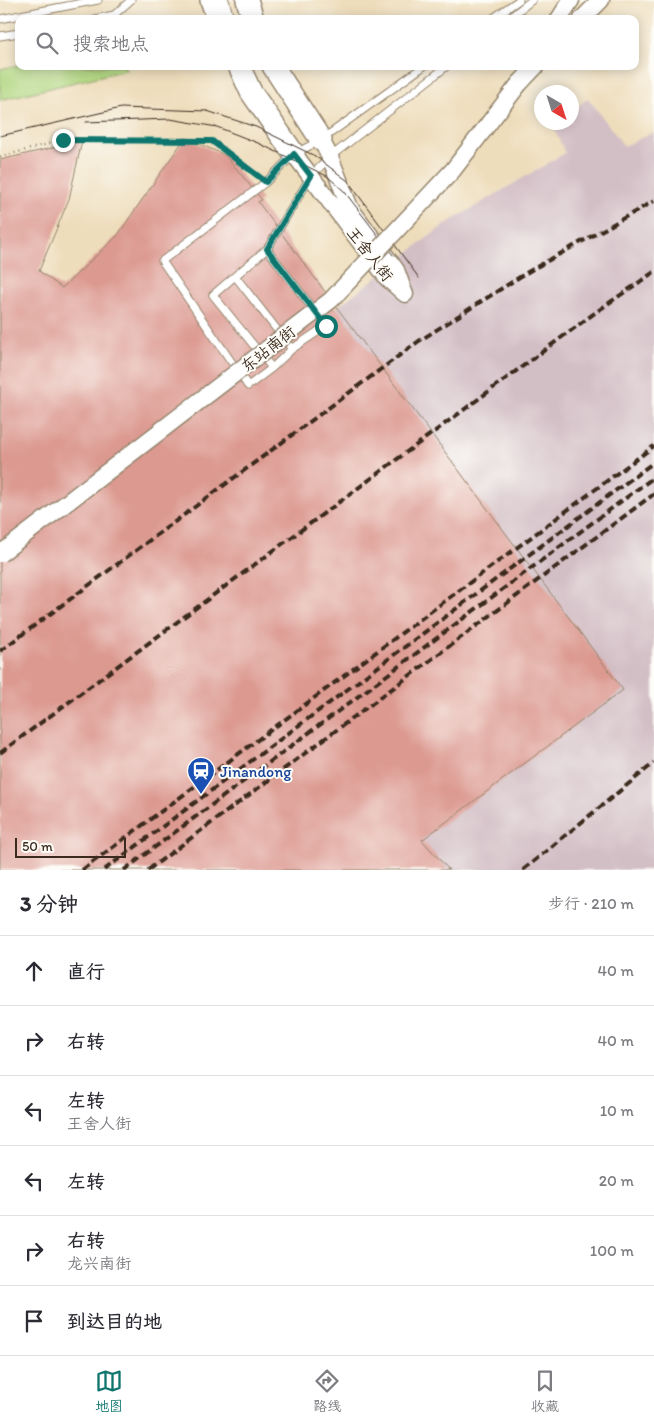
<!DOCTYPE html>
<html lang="zh">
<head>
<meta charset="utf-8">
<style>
  :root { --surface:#fff; --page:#f7f7f7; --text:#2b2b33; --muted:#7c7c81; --line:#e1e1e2; --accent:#0f766e }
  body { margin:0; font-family:Itim,"LXGW WenKai TC",sans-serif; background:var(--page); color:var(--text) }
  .compass { position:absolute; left:534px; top:85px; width:45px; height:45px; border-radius:50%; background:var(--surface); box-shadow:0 2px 12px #0003; rotate:141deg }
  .scale { position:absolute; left:15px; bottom:12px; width:111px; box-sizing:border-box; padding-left:5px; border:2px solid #3b2a1e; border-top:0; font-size:14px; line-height:18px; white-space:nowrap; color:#3b2a1e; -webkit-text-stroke:4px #fdfcf7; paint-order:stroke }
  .stop { position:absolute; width:15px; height:15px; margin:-11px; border:4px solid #0f766e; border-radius:50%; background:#fff }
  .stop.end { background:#0f766e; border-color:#fff; box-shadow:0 1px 5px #0008 }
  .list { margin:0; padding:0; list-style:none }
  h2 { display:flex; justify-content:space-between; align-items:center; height:65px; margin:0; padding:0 20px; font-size:21px }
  h2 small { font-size:16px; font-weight:400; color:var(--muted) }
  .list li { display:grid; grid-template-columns:32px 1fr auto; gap:15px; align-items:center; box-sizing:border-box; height:70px; padding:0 20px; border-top:1px solid var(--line) }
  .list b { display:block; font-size:19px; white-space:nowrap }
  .list p { margin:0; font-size:16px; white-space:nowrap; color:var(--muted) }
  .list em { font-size:16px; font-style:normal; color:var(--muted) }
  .icon { flex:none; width:28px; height:28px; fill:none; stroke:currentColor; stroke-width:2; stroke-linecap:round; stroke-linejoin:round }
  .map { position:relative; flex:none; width:654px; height:870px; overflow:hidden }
  .search { position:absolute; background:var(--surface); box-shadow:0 2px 12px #0003; left:15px; right:15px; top:15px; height:55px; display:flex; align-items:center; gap:12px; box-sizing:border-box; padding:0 18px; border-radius:10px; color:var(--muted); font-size:19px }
  .sheet { height:485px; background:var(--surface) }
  nav { display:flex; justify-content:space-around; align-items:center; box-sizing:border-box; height:70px; border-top:1px solid var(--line); background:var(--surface); font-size:14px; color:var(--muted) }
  nav a { display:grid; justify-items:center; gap:2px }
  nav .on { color:var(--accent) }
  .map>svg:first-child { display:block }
  .industrial { fill:#d2bec5 }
  .green { fill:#b0d57e; stroke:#76804e }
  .building { fill:#dc9990 }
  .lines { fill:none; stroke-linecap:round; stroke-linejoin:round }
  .service-casing { stroke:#94846c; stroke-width:9 }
  .tertiary-casing { stroke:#94846c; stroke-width:19 }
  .primary-casing { stroke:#94846c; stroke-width:24 }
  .path { stroke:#94846c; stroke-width:2.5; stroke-dasharray:1 4; stroke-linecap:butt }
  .service { stroke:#fff; stroke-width:7 }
  .tertiary { stroke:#fff; stroke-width:16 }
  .primary { stroke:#fff; stroke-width:21 }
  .tram { stroke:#3b2a1e; stroke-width:1 }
  .rail { stroke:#3b2a1e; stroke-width:4; stroke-dasharray:8 4; stroke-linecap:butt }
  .tertiary-bridge-casing { stroke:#94846c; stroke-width:19; stroke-linecap:butt }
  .tertiary-bridge { stroke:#fff; stroke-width:16 }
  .route { stroke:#0f766e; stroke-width:6 }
  .labels { text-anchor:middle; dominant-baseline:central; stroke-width:4; stroke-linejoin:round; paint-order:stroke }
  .street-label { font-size:16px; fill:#3b2a1e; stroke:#fdfcf7 }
  .transit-label { font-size:16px; fill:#164399; stroke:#fdfcf7; text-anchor:start }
</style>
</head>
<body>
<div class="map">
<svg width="654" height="870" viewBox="0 0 654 870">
  <rect width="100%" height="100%" fill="#fdfcf7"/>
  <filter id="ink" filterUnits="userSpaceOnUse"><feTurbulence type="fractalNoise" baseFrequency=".02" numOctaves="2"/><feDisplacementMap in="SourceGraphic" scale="10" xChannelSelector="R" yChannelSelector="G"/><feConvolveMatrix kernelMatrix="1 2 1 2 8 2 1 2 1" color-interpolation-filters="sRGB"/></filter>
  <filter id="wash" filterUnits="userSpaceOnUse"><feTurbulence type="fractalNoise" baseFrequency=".0096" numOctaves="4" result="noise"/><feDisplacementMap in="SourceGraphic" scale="20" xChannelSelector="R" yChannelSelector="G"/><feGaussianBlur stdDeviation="1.12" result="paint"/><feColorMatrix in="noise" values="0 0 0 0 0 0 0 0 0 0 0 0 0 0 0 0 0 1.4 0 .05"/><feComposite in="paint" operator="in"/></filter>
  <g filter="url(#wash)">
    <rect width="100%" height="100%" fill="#edb"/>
    <path class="industrial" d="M588,98L624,146L654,132V870H0V567L444,225L565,153L553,126L558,123L572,122V111Z"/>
    <path class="green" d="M19,65L125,66L126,70L0,100V69Z"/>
    <g id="blocks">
      <path class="building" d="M185,138L225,155L262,200L258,202L623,690L422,840L449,870H0V160L82,141L69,199L39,271L62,288L117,236Z"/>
    </g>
  </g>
  <g filter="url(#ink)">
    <use href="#blocks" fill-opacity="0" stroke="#94846c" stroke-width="1"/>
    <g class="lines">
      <defs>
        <path id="service" d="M225,0L230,19
          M0,19L98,0
          M95,19L114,15L131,0
          M492,19L519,0
          M508,19L532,0
          M0,36L19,33
          M267,249L326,326L292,349L272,368L248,386L162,261L266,182L294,154L321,140L424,66
          M235,276L213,295L272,368
          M292,349L235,276L267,249L311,176L330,157L447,66"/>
        <path id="tertiary" d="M559,19L571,0
          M582,19L601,0
          M519,84L536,66
          M321,140L330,157L350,208L396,270L404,292
          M294,154L388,279L405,294"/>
        <path id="primary" d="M211,0L218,19
          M247,0L253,19
          M239,66L251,92L294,154
          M273,66L321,140"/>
      </defs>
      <use href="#service" class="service-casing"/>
      <use href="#tertiary" class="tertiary-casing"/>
      <use href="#primary" class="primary-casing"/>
      <path class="path" d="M0,157L63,140L213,141L257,175"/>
      <use href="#service" class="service"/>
      <use href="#tertiary" class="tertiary"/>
      <use href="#primary" class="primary"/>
      <path class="tram" d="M86,122L170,119L217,127L258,143L327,176L344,191L393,255
        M0,136L121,108L207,111L256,127L315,156L348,181L419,278"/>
      <path class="rail" d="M0,651L419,341L526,273L654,201
        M0,753L596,312L654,272
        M82,870L654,446
        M104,870L654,462
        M124,870L654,477
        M148,870L654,494
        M523,870L654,763"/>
      <defs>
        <path id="tertiary-bridge" d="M0,554L331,300L453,170L519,84"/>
      </defs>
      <use href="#tertiary-bridge" class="tertiary-bridge-casing"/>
      <use href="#tertiary-bridge" class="tertiary-bridge"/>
    </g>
  </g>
  <g class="lines" filter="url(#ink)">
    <path class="route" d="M63,140L212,141L266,182L294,154L311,176L267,249L326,326"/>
  </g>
  <defs>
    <symbol id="station-pin" viewBox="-11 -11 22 30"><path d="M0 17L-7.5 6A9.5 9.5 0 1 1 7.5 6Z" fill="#1a4fb4" stroke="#fdfcf7"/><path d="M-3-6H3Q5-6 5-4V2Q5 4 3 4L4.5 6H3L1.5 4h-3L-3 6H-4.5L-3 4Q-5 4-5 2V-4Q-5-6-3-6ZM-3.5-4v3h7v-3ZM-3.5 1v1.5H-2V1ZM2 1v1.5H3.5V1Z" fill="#fff"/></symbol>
  </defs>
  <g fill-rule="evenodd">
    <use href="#station-pin" x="185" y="755" width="32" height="43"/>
  </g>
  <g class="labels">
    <g class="street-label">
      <text transform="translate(370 254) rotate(52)">王舍人街</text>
      <text transform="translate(268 349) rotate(-38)">东站南街</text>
    </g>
    <g class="transit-label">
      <text x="220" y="771">Jinandong</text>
    </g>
  </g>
</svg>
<svg class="compass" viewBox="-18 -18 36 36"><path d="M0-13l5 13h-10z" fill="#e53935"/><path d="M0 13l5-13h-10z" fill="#7c7c81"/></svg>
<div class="scale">50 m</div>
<div class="stop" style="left:326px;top:326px"></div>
<div class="stop end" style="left:63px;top:140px"></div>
<div class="search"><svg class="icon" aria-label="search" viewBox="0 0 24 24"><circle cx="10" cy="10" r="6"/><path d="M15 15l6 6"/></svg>搜索地点</div>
</div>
<section class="sheet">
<h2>3 分钟<small>步行 · 210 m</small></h2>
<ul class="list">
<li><svg class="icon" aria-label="ahead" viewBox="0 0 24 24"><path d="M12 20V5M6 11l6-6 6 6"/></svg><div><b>直行</b></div><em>40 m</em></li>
<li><svg class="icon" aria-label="right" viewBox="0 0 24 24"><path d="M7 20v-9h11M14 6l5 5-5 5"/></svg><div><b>右转</b></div><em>40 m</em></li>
<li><svg class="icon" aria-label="left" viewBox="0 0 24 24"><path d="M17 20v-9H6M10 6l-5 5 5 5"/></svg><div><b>左转</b><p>王舍人街</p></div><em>10 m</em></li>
<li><svg class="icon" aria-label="left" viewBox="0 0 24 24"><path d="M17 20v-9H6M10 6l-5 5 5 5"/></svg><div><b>左转</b></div><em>20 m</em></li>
<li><svg class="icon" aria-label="right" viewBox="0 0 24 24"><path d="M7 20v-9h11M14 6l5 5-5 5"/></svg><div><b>右转</b><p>龙兴南街</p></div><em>100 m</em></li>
<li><svg class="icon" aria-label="arrive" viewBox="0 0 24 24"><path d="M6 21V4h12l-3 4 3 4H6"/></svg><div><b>到达目的地</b></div></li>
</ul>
</section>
<nav>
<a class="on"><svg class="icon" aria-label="map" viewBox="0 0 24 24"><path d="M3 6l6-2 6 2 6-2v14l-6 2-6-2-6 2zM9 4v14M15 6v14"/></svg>地图</a>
<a><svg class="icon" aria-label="directions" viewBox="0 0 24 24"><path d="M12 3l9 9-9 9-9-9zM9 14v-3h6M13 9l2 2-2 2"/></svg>路线</a>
<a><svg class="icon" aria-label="saved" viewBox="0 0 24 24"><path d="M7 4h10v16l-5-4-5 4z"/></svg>收藏</a>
</nav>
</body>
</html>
